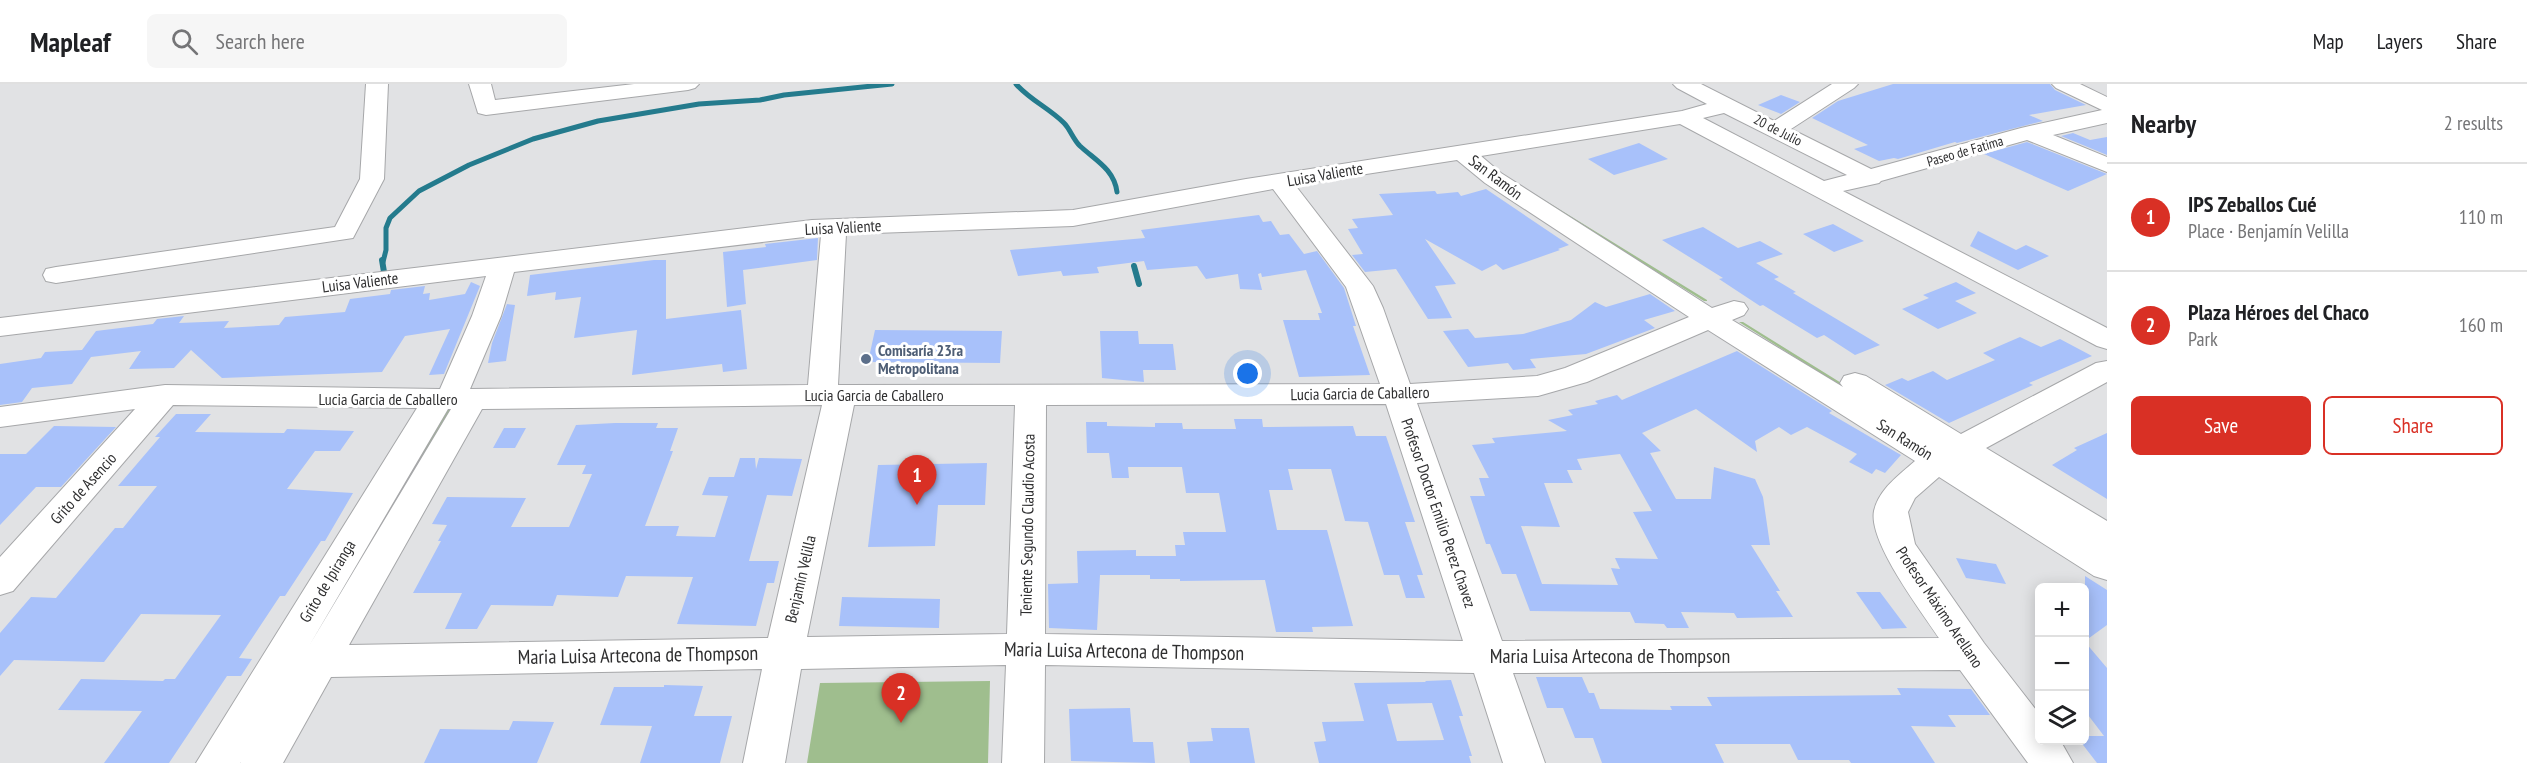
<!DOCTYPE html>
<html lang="en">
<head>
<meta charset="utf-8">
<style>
  :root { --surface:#fff; --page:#f6f6f6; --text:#202124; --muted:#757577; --line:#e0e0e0; --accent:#d93025 }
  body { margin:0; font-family:"PT Sans Narrow",sans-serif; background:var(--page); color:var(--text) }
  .controls { position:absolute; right:18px; bottom:18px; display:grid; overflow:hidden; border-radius:9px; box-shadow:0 3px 15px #0003 }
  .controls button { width:54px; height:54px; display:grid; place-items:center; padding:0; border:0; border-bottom:2px solid var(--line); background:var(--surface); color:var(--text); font:30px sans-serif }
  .you { position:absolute; left:1248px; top:290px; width:21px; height:21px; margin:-15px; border:4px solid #fff; border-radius:50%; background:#1a73e8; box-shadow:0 0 0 9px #1a73e833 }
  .badge { display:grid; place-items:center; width:39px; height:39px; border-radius:50%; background:var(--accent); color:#fff; font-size:20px; font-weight:700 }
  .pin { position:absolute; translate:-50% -50px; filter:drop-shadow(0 2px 3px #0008) }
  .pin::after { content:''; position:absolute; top:32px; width:21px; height:18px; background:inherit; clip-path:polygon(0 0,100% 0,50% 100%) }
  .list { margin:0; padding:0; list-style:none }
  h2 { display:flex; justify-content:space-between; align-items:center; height:78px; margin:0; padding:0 24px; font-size:26px }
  h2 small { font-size:20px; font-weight:400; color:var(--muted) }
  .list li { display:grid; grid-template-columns:39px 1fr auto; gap:18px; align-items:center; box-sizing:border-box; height:108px; padding:0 24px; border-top:2px solid var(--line) }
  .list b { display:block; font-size:22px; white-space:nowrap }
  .list p { margin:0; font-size:20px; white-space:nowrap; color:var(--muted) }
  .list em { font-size:20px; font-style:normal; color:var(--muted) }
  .actions { display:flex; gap:12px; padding:18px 24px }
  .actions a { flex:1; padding:14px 0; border:2px solid var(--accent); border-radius:9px; text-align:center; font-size:21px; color:var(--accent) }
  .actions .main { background:var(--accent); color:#fff }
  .icon { flex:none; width:33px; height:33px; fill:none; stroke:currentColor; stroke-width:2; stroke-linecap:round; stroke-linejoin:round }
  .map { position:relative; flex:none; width:2107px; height:679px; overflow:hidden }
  header { display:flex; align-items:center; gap:36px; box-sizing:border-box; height:84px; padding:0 30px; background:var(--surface); border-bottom:2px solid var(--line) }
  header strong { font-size:28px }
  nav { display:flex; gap:33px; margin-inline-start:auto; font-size:21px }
  .search { width:420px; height:54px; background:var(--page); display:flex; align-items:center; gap:15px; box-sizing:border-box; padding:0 21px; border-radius:9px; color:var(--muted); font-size:22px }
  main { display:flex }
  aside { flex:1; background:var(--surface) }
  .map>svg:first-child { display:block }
  .green { fill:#9fbe8e }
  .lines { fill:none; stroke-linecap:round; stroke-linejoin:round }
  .stream-far1 { stroke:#247b8d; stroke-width:5 }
  .stream { stroke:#247b8d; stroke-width:6 }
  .building { fill:#a8c1fa; fill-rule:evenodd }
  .minor-casing { stroke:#a6a7a9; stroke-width:2 }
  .minor { fill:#fff; fill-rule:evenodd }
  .service-dot { fill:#5c6f8a; stroke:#fff; stroke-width:2 }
  .labels { text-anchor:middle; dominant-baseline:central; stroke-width:6; stroke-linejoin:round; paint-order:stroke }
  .far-street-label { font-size:14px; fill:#2f2f30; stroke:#fff }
  .street-label { font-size:16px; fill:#2f2f30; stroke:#fff }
  .service-label { font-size:16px; font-weight:bold; fill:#4e5e75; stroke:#fff; text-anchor:start }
  .near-street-label { font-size:20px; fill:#2f2f30; stroke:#fff }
</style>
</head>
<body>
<header>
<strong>Mapleaf</strong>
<div class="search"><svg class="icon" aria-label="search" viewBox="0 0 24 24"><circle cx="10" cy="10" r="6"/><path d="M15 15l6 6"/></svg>Search here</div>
<nav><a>Map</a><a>Layers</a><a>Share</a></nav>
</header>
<main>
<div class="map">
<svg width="2107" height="679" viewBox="0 0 2107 679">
  <rect width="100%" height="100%" fill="#e1e2e4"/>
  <path class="green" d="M1510,95L1707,216V217H1704L1509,97Z
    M1739,238H1743L1925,351L1922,353Z
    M448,325L450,326L320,547L315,549L443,326Z
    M990,597L988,679H807L820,599Z"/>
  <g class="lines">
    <path class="stream-far1" d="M1016,0C1030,16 1049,24 1064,39C1070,45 1073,55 1080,62C1095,76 1114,85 1117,108
      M383,178L386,166V144L390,134L419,107L469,81L533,55L598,37L699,20L760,16L784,11L892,0"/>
    <path class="stream" d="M382,176L384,188
      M1134,182L1139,200"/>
  </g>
  <path class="building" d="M1893,0H2050L2055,6L2086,21L2029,31L2043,37L1957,59L1955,58L1898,75L1894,74L1879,77L1854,65L1868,61L1812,34L1838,17Z
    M1781,11L1800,18L1781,30L1758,21Z
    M2073,49L2090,56L2107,53V71L2061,52Z
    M2027,58L2107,90L2068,107L1984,70Z
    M1639,59L1668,75L1614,91L1588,75Z
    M1486,105L1569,161L1558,165L1560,166L1503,186L1496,180L1482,187L1425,155L1456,200L1435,202L1452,234L1428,235L1396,185L1365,188L1352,171L1363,170L1348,145L1358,144L1352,135L1393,131L1379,110L1435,107L1437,110L1458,108L1461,112Z
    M1259,131L1263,138L1271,137L1280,151L1289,150L1304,170L1317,167L1344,204L1356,242H1353L1370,291L1299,293L1283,236H1320L1318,229H1322L1306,186L1262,193L1261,189L1258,190L1262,206L1240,205L1238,190L1206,195L1197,182L1147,186L1144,177L1097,183L1099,189L1063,192L1061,187L1018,192L1010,166L1145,154L1141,146Z
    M1833,140L1864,157L1834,168L1803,150Z
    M1703,143L1738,164L1760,157L1783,170L1756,179L1779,193L1774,195L1796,208L1793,209L1880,261L1855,271L1824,251L1817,254L1763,221L1760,222L1719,195L1723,194L1662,156Z
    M1978,147L2016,166L2026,161L2049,172L2018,186L1970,162Z
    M818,154L817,176L743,186L746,220L727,223L723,168L766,163L765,160Z
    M654,176H666V235L741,226L747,285L723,288L722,280L632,291L637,246L574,254L581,213L555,216L556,208L527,212L530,191Z
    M471,198L480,202L444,290L429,291L450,245L405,252L382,288L222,294L191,266L174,284L129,285L141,267L91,273L72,300L32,304L22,318L0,321V280L41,274L45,268L82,266L96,247L153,240L157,235L184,232L179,239L229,237L224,244L279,241L285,233L345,228L350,215L390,210L391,206L425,202L423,210L430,209L429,216L465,210Z
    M1956,198L1976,209L1955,217L1977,229L1938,245L1902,225L1929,214L1923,211Z
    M1650,210L1675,227L1644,236L1655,244L1586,270L1530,275L1536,284L1513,286L1508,279L1468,283L1443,247L1468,245L1475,254L1523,250L1571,236L1595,218L1606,223Z
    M507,220L515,221L506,277L488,279L492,259Z
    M875,246L1002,247L1000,279L868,278Z
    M1100,247H1138L1139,260H1173L1176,286H1143L1144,298L1102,294Z
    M2020,253L2041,263L2060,255L2092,272L2029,299L2033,301L1949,339L1885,301L1902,294L1908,297L1933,287L1947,296L1995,276L1983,269Z
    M1737,267L1832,327L1829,329L1901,371L1885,389L1876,385L1872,390L1849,378L1857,370L1807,343L1791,351L1779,343L1755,357L1757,368L1696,325L1642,349L1661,367L1650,369L1676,415H1711L1714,383L1755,395L1763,413L1770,461H1751L1780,507H1776L1793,533L1737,534L1734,529L1681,528L1689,544H1667L1664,540L1635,539L1630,528L1530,527L1516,490H1502L1490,460H1486L1470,412H1485L1479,394H1489L1472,361L1495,359L1492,354L1567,347L1548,336L1573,331L1568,326L1598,320L1595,317L1617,311L1622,316ZM1620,370L1652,427L1633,428L1658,475L1615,474L1620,485L1611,484L1618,501L1542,500L1521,442L1560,443L1544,399H1573L1567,386H1582L1577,375Z
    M176,330H211L195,348L284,349L287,345L354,347L340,367H315L287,405L353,409L325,457H321L285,512H280L239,574L252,575L241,592H227L169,679H104L142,627L58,626L81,595L163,597L165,595H175L221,531L141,530L104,578L14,576L0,592V549L31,513L56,514L115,444H123L157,402H118L160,353H155Z
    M1234,335H1262L1263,343L1353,342L1356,352H1386L1415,438H1405L1423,491H1417L1425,514H1406L1399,491H1384L1368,438L1345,437L1331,385H1288L1293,406H1269L1277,446H1327L1353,542L1312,543L1313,548H1276L1265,496L1180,497V495H1150V491H1100L1097,546L1049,544L1048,500L1078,499L1077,467L1136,466V472H1176L1175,461H1185L1183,448H1226L1219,409H1186L1182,383H1128L1129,394H1112L1109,369H1087L1086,338H1107V342L1155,343V339H1182L1183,345H1236Z
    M615,339H658L656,344H678L670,367H673L645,442H679L676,452L715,453L728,412L702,411L709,393H734L740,374H755L756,385L759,374L802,375L792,412L767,411L749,477H779L774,499H767L756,542L677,540L693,493L626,492L618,513L557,511L553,522L491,521L477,545H445L462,509H413L441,457H438L447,441L432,440L447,413L526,414L511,443H569L592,390H582L586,381H557L576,341Z
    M54,342L116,343L61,403H36L0,441V370H26Z
    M504,344H526L515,364H493Z
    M2107,349V415L2052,381L2077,366L2074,364Z
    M987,379L985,421H938L935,462L868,463L878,381Z
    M1956,474L1996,480L2006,500L1966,494Z
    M2085,492L2107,506V541L2085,557Z
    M1856,508H1880L1907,544L1882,545Z
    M842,513L940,515L939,544L839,542Z
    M2085,558L2107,584V679H2097L2080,657H2085V652H2104L2085,627Z
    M1536,593H1582L1589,609H1594L1600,625L1672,626L1670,622H1712L1707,613L1901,611L1897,604L1971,605L1990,631H1948L1956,643L1911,642L1935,679H1851L1849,676H1798L1790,660H1715L1724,679H1602L1593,654H1575L1563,624H1547Z
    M1451,596L1463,632H1459L1472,672H1469L1471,679H1319L1314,658L1326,657L1322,638L1364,637L1354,599L1426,598L1425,597ZM1432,619L1444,656L1397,657L1387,620Z
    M664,601L703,602L694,632H732L720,679H640L652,642L600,641L614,603H664Z
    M1130,624L1133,658H1153L1155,679L1071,677L1069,625Z
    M513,637L554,638L537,679H424L440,645L509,646Z
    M1211,644H1249L1255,679H1190L1187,658L1213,657Z"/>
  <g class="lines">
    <defs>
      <path id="minor" d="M366,0H388L384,95L353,154L56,199L46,197L43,191L46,185L56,183L335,143L360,95Z
        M469,0H491L495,16L634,0H699L695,4L688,6L486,31L478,29Z
        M1673,0H1701L1774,37L1832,0H1858L1854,4L1791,45L1871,85L2021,44L2102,26L2056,4L2052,0H2080L2107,13V39L2053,51L2107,73V88L2027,56L1881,97L1879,99L1843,107L2107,244V265L2097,262L1680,40L1481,72L1501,89L1712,224L1734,217L1744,219L1748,225L1744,231L1732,236L1843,303L1840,299L1844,292L1855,289L1866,292L1961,350L2096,279L2107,277V298L1986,364L2107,437V496L2094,492L1939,393L1915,414L1908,428L1915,460L1984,559L2040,631V656H2060L2073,679H2028L1960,586L1513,589L1545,679H1503L1474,589L1045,581L1044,679H1002L1006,581L801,585L785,679H743L762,585L331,593L283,679H240L242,675L240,679H196L417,324L173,321L13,507L0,511V473L135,325L0,343V323L165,301L440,305L472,232L486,192L0,252V234L812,136L1073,126L1246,95L1682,27L1707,20L1677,4ZM1724,29L1847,91L1824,97L1703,34ZM1457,76L1485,99L1689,233L1565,284L1537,292L1410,300L1383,224L1373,202L1295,101ZM1273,105L1346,203L1380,300L838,301L846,150L1073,142ZM821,151L808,301L470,305L501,232L514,188ZM1708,246L1915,377C1899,391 1879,405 1874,427C1868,458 1922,528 1939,554L1502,557L1417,319L1538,312L1587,298ZM1386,320L1463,557L1045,550L1046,321ZM822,321L768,554L349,561L482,325ZM854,321H1015L1007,550L807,553ZM448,325H451L309,562Z"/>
    </defs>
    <use href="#minor" class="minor-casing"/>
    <use href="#minor" class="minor"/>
  </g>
  <circle class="service-dot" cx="866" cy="275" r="6"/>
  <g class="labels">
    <g class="far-street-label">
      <text transform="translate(1778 46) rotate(27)">20 de Julio</text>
      <text transform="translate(1965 67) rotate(-16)">Paseo de Fatima</text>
    </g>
    <g class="street-label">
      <text transform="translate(1325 90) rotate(-10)">Luisa Valiente</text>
      <text transform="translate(1496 93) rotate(37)">San Ramón</text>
      <text transform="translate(843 143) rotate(-3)">Luisa Valiente</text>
      <text transform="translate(360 198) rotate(-7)">Luisa Valiente</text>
      <text transform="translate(1360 309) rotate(-1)">Lucia Garcia de Caballero</text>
      <text x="874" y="311">Lucia Garcia de Caballero</text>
      <text x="388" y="315">Lucia Garcia de Caballero</text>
      <text transform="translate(1905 355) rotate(32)">San Ramón</text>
      <text transform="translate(83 404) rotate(-48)">Grito de Asencio</text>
      <text transform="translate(1439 429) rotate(71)">Profesor Doctor Emilio Perez Chavez</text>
      <text transform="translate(1027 441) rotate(-89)">Teniente Segundo Claudio Acosta</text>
      <text transform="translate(800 495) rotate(-77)">Benjamín Velilla</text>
      <text transform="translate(327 497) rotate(-59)">Grito de Ipiranga</text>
      <text transform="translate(1940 523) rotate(56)">Profesor Máximo Arellano</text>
    </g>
    <g class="service-label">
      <text x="878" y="266">Comisaría 23ra<tspan x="878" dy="18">Metropolitana</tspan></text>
    </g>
    <g class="near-street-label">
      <text transform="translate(1124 567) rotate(1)">Maria Luisa Artecona de Thompson</text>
      <text transform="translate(638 571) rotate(-1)">Maria Luisa Artecona de Thompson</text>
      <text x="1610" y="572">Maria Luisa Artecona de Thompson</text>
    </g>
  </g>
</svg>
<div class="controls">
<button>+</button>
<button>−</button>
<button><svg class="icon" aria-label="layers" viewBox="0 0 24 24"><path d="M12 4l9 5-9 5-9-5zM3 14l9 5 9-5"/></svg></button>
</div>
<div class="you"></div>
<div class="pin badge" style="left:917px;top:421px">1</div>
<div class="pin badge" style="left:901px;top:639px">2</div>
</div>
<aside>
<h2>Nearby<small>2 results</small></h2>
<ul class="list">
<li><span class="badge">1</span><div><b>IPS Zeballos Cué</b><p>Place · Benjamín Velilla</p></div><em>110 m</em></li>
<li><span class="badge">2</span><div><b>Plaza Héroes del Chaco</b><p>Park</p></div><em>160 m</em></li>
</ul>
<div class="actions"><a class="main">Save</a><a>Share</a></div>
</aside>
</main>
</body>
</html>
